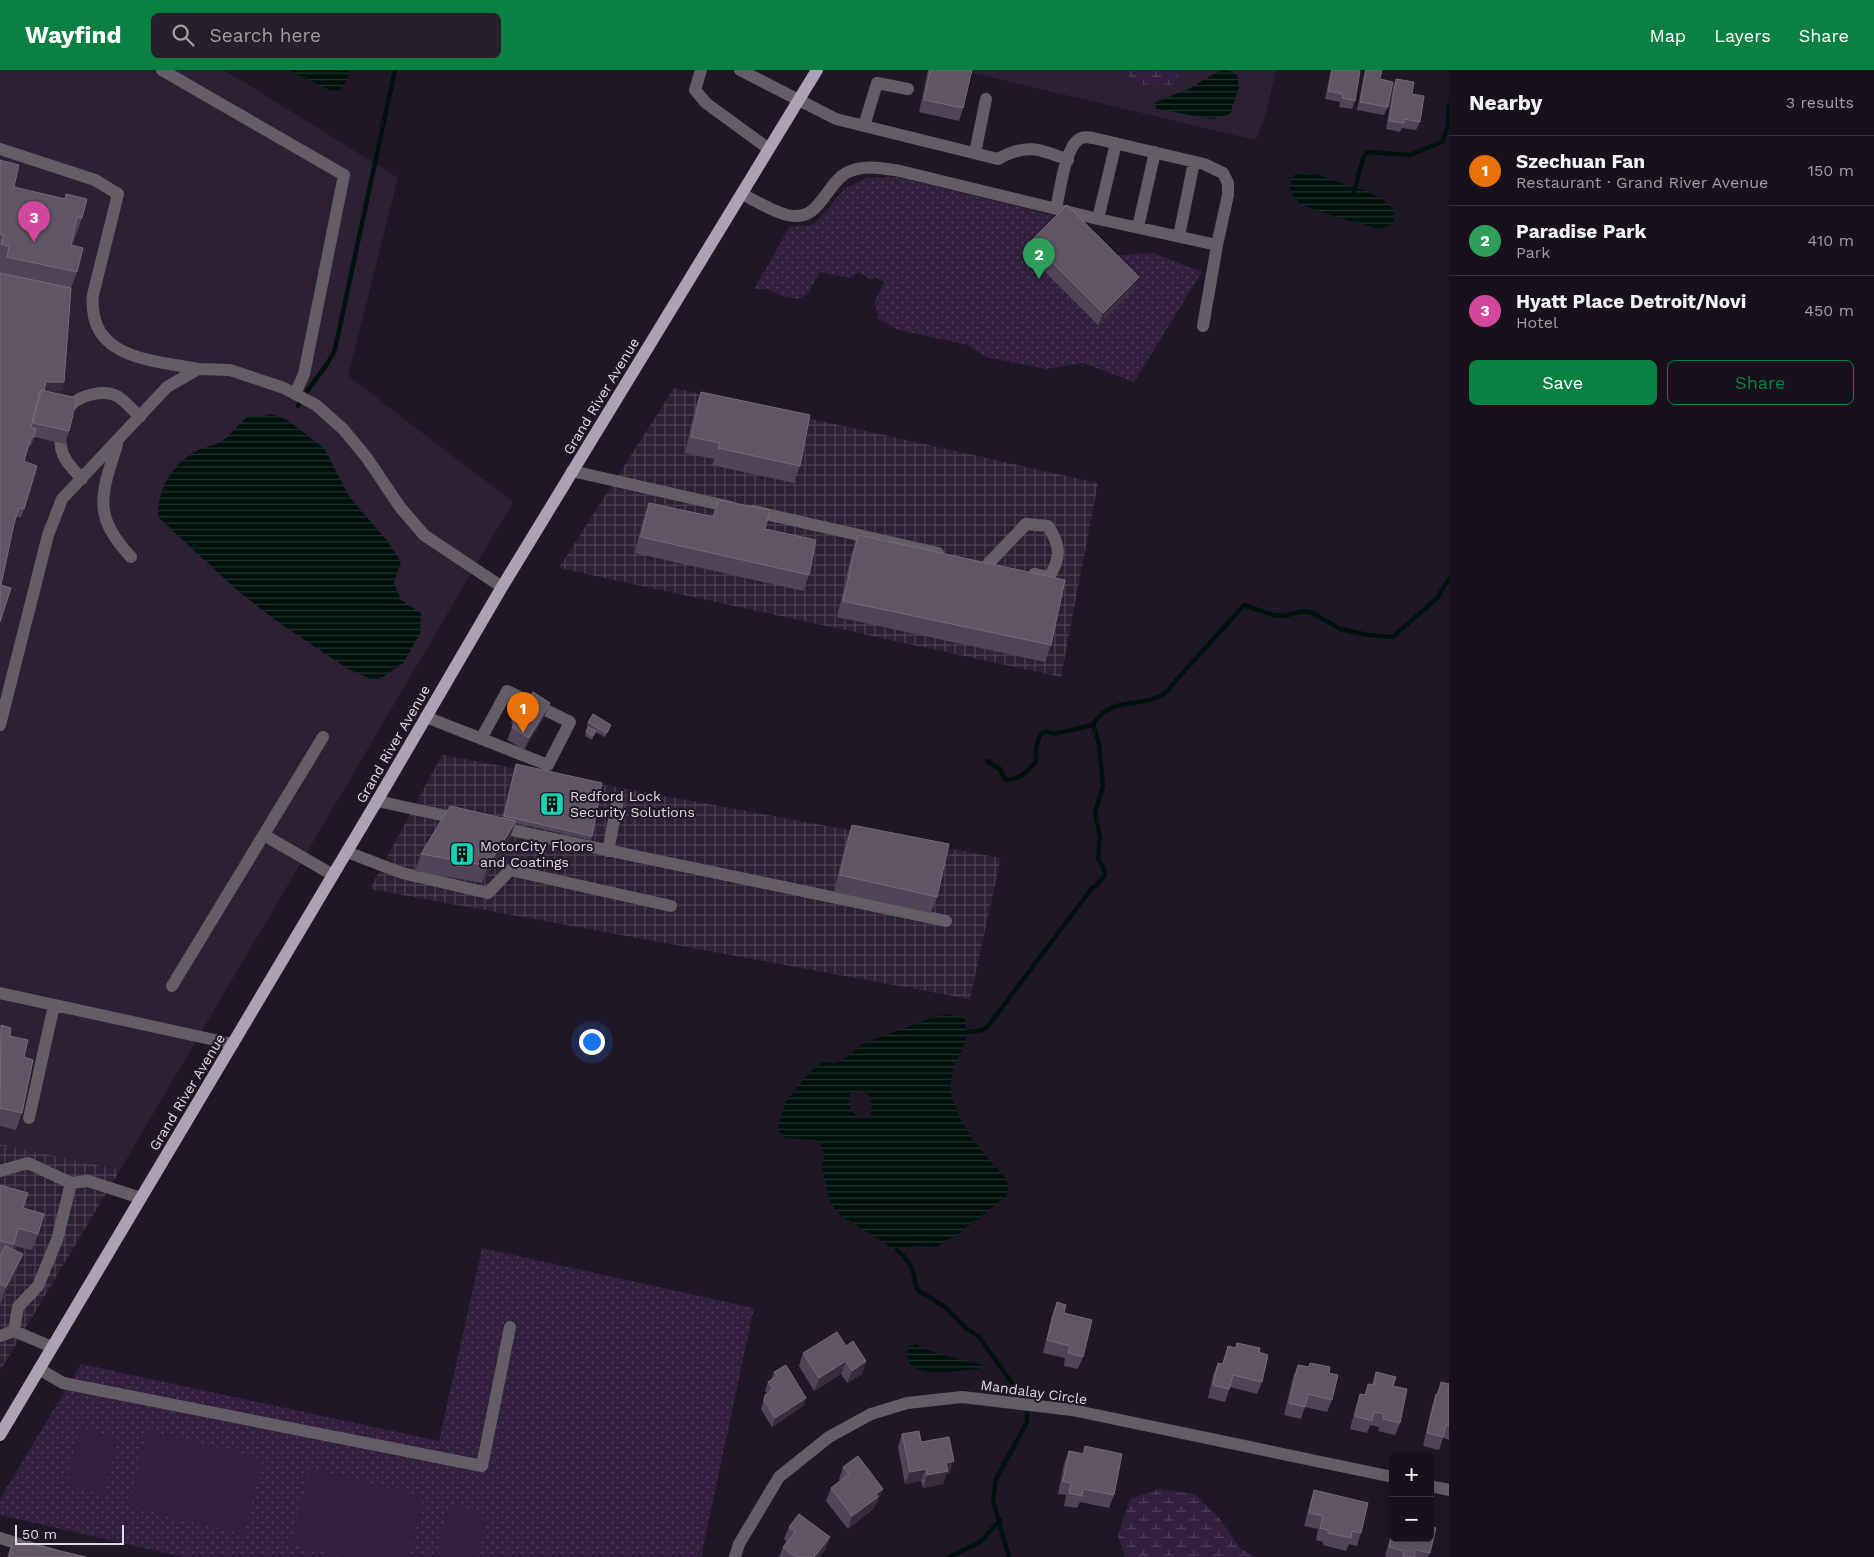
<!DOCTYPE html>
<html lang="en">
<head>
<meta charset="utf-8">
<style>
  :root { --surface:#18111c; --page:#251f29; --text:#f1f3f6; --muted:#9f9da3; --line:#36313b; --accent:#0b8043 }
  body { margin:0; font-family:"Work Sans",sans-serif; background:var(--page); color:var(--text) }
  .controls { position:absolute; right:15px; bottom:15px; display:grid; overflow:hidden; border-radius:8px; box-shadow:0 5px 20px #0002 }
  .controls button { width:45px; height:45px; display:grid; place-items:center; padding:0; border:0; border-bottom:1px solid var(--line); background:var(--surface); color:var(--text); font:25px sans-serif }
  .scale { position:absolute; left:15px; bottom:12px; width:109px; box-sizing:border-box; padding-left:5px; border:2px solid #e0dae4; border-top:0; font-size:14px; line-height:18px; white-space:nowrap; color:#e0dae4; -webkit-text-stroke:4px #201726; paint-order:stroke }
  .you { position:absolute; left:591px; top:971px; width:18px; height:18px; margin:-12px; border:4px solid #fff; border-radius:50%; background:#1a73e8; box-shadow:0 0 0 8px #1a73e833 }
  .badge { display:grid; place-items:center; width:32px; height:32px; border-radius:50%; background:var(--accent); color:#fff; font-size:16px; font-weight:700 }
  .pin { position:absolute; translate:-50% -41px; filter:drop-shadow(0 1px 2px #0008) }
  .pin::after { content:''; position:absolute; top:26px; width:18px; height:15px; background:inherit; clip-path:polygon(0 0,100% 0,50% 100%) }
  .list { margin:0; padding:0; list-style:none }
  h2 { display:flex; justify-content:space-between; align-items:center; height:65px; margin:0; padding:0 20px; font-size:21px }
  h2 small { font-size:16px; font-weight:400; color:var(--muted) }
  .list li { display:grid; grid-template-columns:32px 1fr auto; gap:15px; align-items:center; box-sizing:border-box; height:70px; padding:0 20px; border-top:1px solid var(--line) }
  .list b { display:block; font-size:19px; white-space:nowrap }
  .list p { margin:0; font-size:16px; white-space:nowrap; color:var(--muted) }
  .list em { font-size:16px; font-style:normal; color:var(--muted) }
  .actions { display:flex; gap:10px; padding:15px 20px }
  .actions a { flex:1; padding:11px 0; border:1px solid var(--accent); border-radius:8px; text-align:center; font-size:18px; color:var(--accent) }
  .actions .main { background:var(--accent); color:#fff }
  .icon { flex:none; width:28px; height:28px; fill:none; stroke:currentColor; stroke-width:2; stroke-linecap:round; stroke-linejoin:round }
  .map { position:relative; flex:none; width:1449px; height:1487px; overflow:hidden }
  header { display:flex; align-items:center; gap:30px; box-sizing:border-box; height:70px; padding:0 25px; background:var(--accent); color:#fff }
  header strong { font-size:24px }
  nav { display:flex; gap:28px; margin-inline-start:auto; font-size:18px }
  .search { width:350px; height:45px; background:var(--page); display:flex; align-items:center; gap:12px; box-sizing:border-box; padding:0 18px; border-radius:8px; color:var(--muted); font-size:19px }
  main { display:flex }
  aside { flex:1; background:var(--surface) }
  .map>svg:first-child { display:block }
  .built { fill:#2d2034 }
  .industrial { fill:url(#industrial-grid) }
  .wetland { fill:url(#wetland-marsh) }
  .park { fill:url(#park-dots) }
  .pitch { fill:#321e3d }
  .water { fill:url(#water-rules); fill-rule:evenodd }
  .lines { fill:none; stroke-linecap:round; stroke-linejoin:round }
  .stream { stroke:#00120d; stroke-width:4.5 }
  .minor { stroke:#635e66; stroke-width:12 }
  .major { stroke:#ada2b3; stroke-width:12 }
  .wall { fill:#504556 }
  .shaded-wall { fill:#362c3c }
  .building { fill:#5f5565; stroke:#746a79 }
  .labels { text-anchor:middle; dominant-baseline:central; stroke-width:4; stroke-linejoin:round; paint-order:stroke }
  .street-label { font-size:14px; fill:#e0dae4; stroke:#201726 }
  .poi-label { font-size:14px; fill:#e0dae4; stroke:#201726; text-anchor:start }
</style>
</head>
<body>
<header>
<strong>Wayfind</strong>
<div class="search"><svg class="icon" aria-label="search" viewBox="0 0 24 24"><circle cx="10" cy="10" r="6"/><path d="M15 15l6 6"/></svg>Search here</div>
<nav><a>Map</a><a>Layers</a><a>Share</a></nav>
</header>
<main>
<div class="map">
<svg width="1449" height="1487" viewBox="0 0 1449 1487">
  <defs>
    <pattern id="industrial-grid" width="8" height="8" patternUnits="userSpaceOnUse" patternTransform="scale(1.25)"><rect width="8" height="8" fill="#2d2034"/><path d="M0 4h8M4 0v8" fill="none" stroke="#4b4051"/></pattern>
    <pattern id="wetland-marsh" width="20" height="14" patternUnits="userSpaceOnUse" patternTransform="scale(1.25)"><rect width="20" height="14" fill="#321e3d"/><path d="M1 5h8M5 5V1M11 12h8M15 12V8" fill="none" stroke="#4f3e59"/></pattern>
    <pattern id="park-dots" width="8" height="8" patternUnits="userSpaceOnUse" patternTransform="scale(1.25)"><rect width="8" height="8" fill="#321e3d"/><path d="M2 2h.1M6 6h.1" fill="none" stroke="#4f3e59" stroke-width="1.8" stroke-linecap="round"/></pattern>
    <pattern id="water-rules" width="6" height="5" patternUnits="userSpaceOnUse" patternTransform="scale(1.25)"><rect width="6" height="5" fill="#00120d"/><path d="M0 2.5h6" fill="none" stroke="#253430"/></pattern>
  </defs>
  <rect width="100%" height="100%" fill="#201726"/>
  <path class="built" d="M0,0H224L398,108L348,306L513,432L120,1100L0,1074Z
    M960,0H1276L1267,39L1256,70Z"/>
  <path class="industrial" d="M674,318L1098,413L1061,607L559,498Z
    M442,685L1001,788L970,929L370,819Z
    M0,1074L120,1100L0,1301Z"/>
  <path class="wetland" d="M1118,0H1181L1173,15H1144Z
    M1159,1419L1195,1424L1219,1448L1241,1479L1256,1487H1125L1118,1466L1130,1429Z"/>
  <path class="park" d="M898,107L1063,148L1106,186L1153,183L1202,202L1134,312L1083,293L1046,299L986,287L968,275L898,260L878,249L875,231L884,212L875,207L871,210L859,202L850,208L820,202L808,224L798,229L781,226L768,219H754L790,156H810L824,144L844,119L866,108Z
    M482,1178L754,1238L701,1487H183L0,1445V1429L81,1294L439,1371Z"/>
  <path class="pitch" d="M80,1358L118,1368L103,1425L66,1415Z
    M148,1360L263,1389L244,1464L129,1436Z
    M310,1398L424,1427L409,1487H344L291,1474Z
    M449,1435L487,1445L477,1487H436Z"/>
  <path class="water" d="M289,0H348V8L339,22L332,21Z
    M1221,0L1231,1L1237,5L1239,17L1230,44L1213,49L1157,39L1154,33L1190,18Z
    M1306,101L1369,122L1380,128L1394,139L1393,154L1380,159L1336,147L1300,134L1289,119L1294,105Z
    M271,344L286,349L324,378L349,426L388,472L401,492L394,513L401,530L421,543L420,563L404,592L383,607L374,610L348,599L278,552L238,521L158,447C158,418 171,395 197,381C205,376 215,376 222,371C232,364 239,354 248,346L259,347Z
    M950,944L965,949C970,975 958,981 952,1004C943,1040 982,1081 1004,1107L1009,1116L1006,1127L955,1166L937,1177L917,1176L895,1180L840,1145L830,1132L822,1098L824,1087L820,1073L817,1070L786,1068L779,1061L778,1055L786,1031L810,1002L822,992L836,993L845,988L864,973L937,946ZM863,1020C872,1026 873,1038 869,1048L862,1049C852,1043 847,1036 850,1024Z
    M916,1274C937,1286 963,1288 986,1296L978,1299C956,1300 901,1314 908,1277Z"/>
  <g class="lines">
    <path class="stream" d="M1354,122L1363,88L1367,82L1410,85L1442,72L1448,57L1449,34
      M298,336C308,315 327,300 335,279L395,0
      M987,691L1000,699L1005,709C1019,712 1027,701 1036,692V678L1040,665L1046,661L1054,664L1093,655
      M968,962L982,960L988,956L1092,818L1096,816L1105,805L1104,799L1098,789L1100,767L1095,742L1103,717L1099,674L1093,654C1111,625 1140,639 1164,624L1244,535L1273,545L1283,546L1304,541L1313,543L1340,559L1368,565L1393,567L1437,528L1449,509
      M897,1180C904,1186 912,1195 914,1205C915,1211 915,1216 919,1221L945,1237L966,1258L979,1267L1027,1334V1352L996,1409L993,1431L1009,1487
      M949,1487L980,1472L1000,1450"/>
    <path class="minor" d="M162,0L344,105L304,304L295,324
      M701,0L695,20L706,33L769,79
      M740,0L836,49L998,89C1026,73 1040,79 1068,90
      M864,56L877,13L908,19
      M0,79L95,110L118,124L93,225C87,289 152,290 198,299
      M975,83L986,29
      M742,124C756,131 772,141 787,145C820,153 824,116 846,103C863,94 882,98 900,101L1098,149L1217,175L1203,256
      M1056,138C1060,122 1065,79 1078,70C1082,66 1088,67 1093,68L1204,94L1223,103L1228,113V125L1217,175
      M1098,149L1116,73
      M1138,157L1155,82
      M1179,166L1194,92
      M117,375C101,425 92,446 131,487
      M572,401L731,437
      M82,409C73,399 63,390 61,377C59,366 62,345 70,336C80,325 104,319 117,326C125,331 133,340 140,347
      M753,441L938,483
      M988,494L1026,454L1048,456C1060,475 1062,487 1049,507L1034,504
      M426,647L548,695L570,652L507,621L481,669
      M0,655L48,465L62,429L167,317L198,299L230,300L284,318L316,335L343,359L367,388L400,437L424,465L502,517
      M377,731L460,749
      M497,757L946,851
      M264,765L333,805
      M608,781L618,730
      M347,782L402,803L488,823L510,800L671,836
      M172,916L323,667
      M0,923L233,974
      M29,1048L54,935
      M0,1101L28,1093L71,1113
      M0,1266L14,1261
      M52,1277L14,1261L18,1237L38,1216L57,1170L71,1113L88,1111L141,1128
      M39,1299L63,1313L482,1396L510,1257
      M1430,1416L1449,1420
      M0,1468L60,1487
      M735,1487L739,1474L779,1407L829,1367L871,1344L907,1333L962,1327L1072,1340L1393,1407"/>
    <path class="major" d="M0,1365L377,731L502,517L817,0"/>
  </g>
  <path class="wall" d="M928,0H972L963,38L959,51L919,42Z
    M1331,0H1353L1355,31L1352,39L1339,37L1340,32L1325,29Z
    M1365,0H1382L1380,9L1388,37L1384,45L1357,40Z
    M1396,9L1420,52L1416,60L1402,58L1400,62L1386,59L1393,17Z
    M0,90L14,117L64,129L66,124L82,148L73,173L71,172V175L77,202L71,218L64,312L61,321L44,320L69,361L65,374L34,367L31,376L28,375L24,391V439L21,448L16,446L14,454L1,515L0,552Z
    M1031,171L1134,219L1098,255L1027,184Z
    M701,322L800,396L794,413L712,395L714,389L685,383L695,338Z
    M718,430L765,459L809,505L803,521L635,483L643,450L649,433L712,446Z
    M858,465L1051,575L1045,592L837,547L852,482Z
    M524,637L545,645L524,680L507,670L513,655L511,653L516,641Z
    M588,652L610,659L605,667L595,662L592,670L585,666L588,657L587,656Z
    M516,694L592,766L591,770L515,753L510,768L482,813L415,801L421,784L502,748Z
    M852,755L937,827L931,843L834,822L846,771Z
    M0,957L10,966L24,987L22,1043L16,1060L0,1056Z
    M0,1115L23,1138L38,1164L32,1180L14,1176L13,1179L17,1201L0,1234Z
    M1057,1232L1064,1243L1083,1287L1078,1299L1064,1296L1065,1288L1043,1283L1052,1245Z
    M1237,1273L1259,1282L1262,1312L1257,1324L1230,1317L1225,1332L1208,1328L1213,1305L1218,1293L1222,1294L1228,1276L1235,1278Z
    M846,1276L866,1291L862,1304L847,1313L841,1304L814,1321L799,1296L803,1283Z
    M1310,1293L1329,1303L1332,1330L1327,1342L1305,1337L1301,1349L1284,1345L1293,1307L1298,1295L1308,1297Z
    M774,1302L806,1328L803,1336L772,1357L761,1339L765,1325L767,1323L765,1321L768,1312L771,1310Z
    M1376,1302L1393,1316L1400,1353L1395,1365L1378,1361L1379,1357L1370,1355L1367,1363L1350,1359L1356,1336L1360,1324L1364,1325L1368,1314H1372Z
    M1441,1312L1449,1314V1370L1443,1368L1439,1380L1423,1376L1432,1336Z
    M902,1364L921,1372L949,1404H946L943,1414L923,1418L921,1411L905,1414L898,1377Z
    M1085,1376L1114,1425L1109,1438L1080,1432L1077,1438L1064,1436L1066,1425L1058,1424L1064,1394L1069,1381L1082,1384Z
    M843,1397L878,1431L876,1433L873,1439L848,1459L826,1431L831,1418L840,1411L839,1409Z
    M1314,1420L1361,1463L1357,1476L1349,1474L1346,1481L1323,1475V1472L1316,1470L1318,1459L1304,1456L1310,1433Z
    M1393,1455V1468L1430,1483L1428,1487H1385Z
    M789,1457L825,1480L819,1487H779L783,1477L787,1472L784,1469Z
    M13,1470L86,1487H7Z"/>
  <path class="shaded-wall" d="M1139,207L1134,219L1098,255L1103,243Z
    M46,312H64L61,321L43,320Z
    M550,633L545,645L524,680L529,668Z
    M516,751L510,768L482,813L488,796Z
    M23,1184L17,1201L0,1234L6,1217Z
    M846,1291L841,1304L814,1321L819,1308Z
    M866,1291L862,1304L847,1313L852,1301Z
    M806,1328L803,1336L772,1357L775,1348Z
    M954,1391L949,1404H946L943,1414L923,1418L927,1405L946,1393Z
    M926,1399L921,1411L905,1414L910,1402Z
    M883,1419L878,1431L876,1433L873,1439L848,1459L852,1446L876,1424Z
    M830,1467L825,1480L819,1487H814Z"/>
  <path class="building" d="M930,0H972L963,38L924,30Z
    M1332,0H1353L1360,1L1355,31L1342,28L1343,24L1328,21Z
    M1366,0H1382L1380,9L1393,12L1388,37L1360,32Z
    M1396,9L1414,12L1412,24L1424,26L1420,52L1404,49V53L1389,51Z
    M0,90L19,95L14,117L65,129L66,124L87,129L82,148L77,147L71,175L83,178L77,202L7,187L9,176L1,174L4,165L0,164Z
    M1067,135L1139,207L1103,243L1031,171Z
    M0,203L71,218L64,312H46L44,321L41,320L39,324L31,357L36,359L34,367H31L24,391L37,396L24,439L19,438L14,454L1,515L11,518L0,552Z
    M41,320L77,328L69,361L33,353Z
    M701,322L810,345L800,396L718,378L720,373L691,367Z
    M718,430L770,440L765,459L816,470L809,505L641,467L649,433L714,447Z
    M858,465L1065,510L1051,575L843,531Z
    M533,622L550,633L529,668L512,657L520,644L516,641L520,634L524,637Z
    M593,644L611,655L606,663L588,652Z
    M588,657L596,661L593,666L586,662Z
    M516,694L602,713L592,766L504,746Z
    M450,736L516,751L488,796L421,784Z
    M852,755L949,774L937,827L840,805Z
    M1,955L11,958L10,966L28,970L24,987L33,990L22,1043L0,1038Z
    M0,1115L28,1123L23,1138L44,1144L38,1164L18,1158L14,1174L0,1171Z
    M5,1176L23,1184L6,1217L0,1214V1186Z
    M1057,1232L1066,1235L1064,1243L1092,1250L1083,1287L1068,1283L1070,1276L1047,1270Z
    M837,1262L846,1276L853,1271L866,1291L852,1301L846,1291L819,1308L803,1283Z
    M1237,1273L1260,1278L1259,1282L1268,1285L1262,1312L1233,1305L1229,1319L1213,1315L1218,1293L1223,1294L1228,1276L1236,1278Z
    M1310,1293L1330,1297L1329,1303L1338,1305L1332,1330L1308,1324L1305,1337L1289,1333L1298,1295L1309,1297Z
    M786,1295L806,1328L775,1348L764,1330L765,1325L773,1319L768,1312L777,1306L774,1302Z
    M1376,1302L1396,1307L1393,1316L1407,1319L1400,1353L1383,1349L1384,1344L1374,1342L1372,1351L1355,1346L1360,1324L1366,1325L1368,1314L1374,1315Z
    M1441,1312L1449,1314V1356L1446,1355L1443,1367L1427,1363L1436,1324H1438Z
    M919,1361L921,1372L949,1367L954,1391L946,1393L948,1401L927,1405L926,1399L910,1402L902,1364Z
    M1085,1376L1122,1384L1114,1425L1083,1419L1082,1426L1069,1423L1071,1413L1063,1411L1069,1381L1084,1384Z
    M858,1386L883,1419L876,1424L878,1427L852,1446L831,1418L849,1404L843,1397Z
    M1314,1420L1368,1433L1361,1463L1352,1461L1351,1468L1328,1463V1460L1320,1458L1323,1446L1309,1443Z
    M799,1444L830,1467L814,1487H795L783,1477L795,1462L789,1457Z
    M1430,1456L1436,1458L1430,1483L1416,1480L1414,1487H1403L1404,1481L1389,1477L1393,1461V1468H1430Z
    M13,1470L86,1487H9Z"/>
  <defs>
    <symbol id="building-square" viewBox="-11 -11 22 22"><rect x="-9" y="-9" width="18" height="18" rx="4" fill="#11d5b4" stroke="#201726"/><path d="M-4-6H4V6H1V3H-1V6H-4ZM-2.5-4.3h1.7v1.8h-1.7ZM.8-4.3h1.7v1.8H.8ZM-2.5-1h1.7V.8h-1.7ZM.8-1h1.7V.8H.8Z" fill="#111"/></symbol>
  </defs>
  <g fill-rule="evenodd">
    <use href="#building-square" x="538" y="720" width="28" height="28"/>
    <use href="#building-square" x="448" y="770" width="28" height="28"/>
  </g>
  <g class="labels">
    <g class="street-label">
      <text transform="translate(601 326) rotate(-59)">Grand River Avenue</text>
      <text transform="translate(393 674) rotate(-60)">Grand River Avenue</text>
      <text transform="translate(187 1022) rotate(-59)">Grand River Avenue</text>
      <text transform="translate(1034 1322) rotate(8)">Mandalay Circle</text>
    </g>
    <g class="poi-label">
      <text x="570" y="726">Redford Lock<tspan x="570" dy="16">Security Solutions</tspan></text>
      <text x="480" y="776">MotorCity Floors<tspan x="480" dy="16">and Coatings</tspan></text>
    </g>
  </g>
</svg>
<div class="controls">
<button>+</button>
<button>−</button>
</div>
<div class="scale">50 m</div>
<div class="you"></div>
<div class="pin badge" style="left:523px;top:663px;background:#e8710a">1</div>
<div class="pin badge" style="left:1039px;top:209px;background:#2e9e5b">2</div>
<div class="pin badge" style="left:34px;top:172px;background:#d1479c">3</div>
</div>
<aside>
<h2>Nearby<small>3 results</small></h2>
<ul class="list">
<li><span class="badge" style="background:#e8710a">1</span><div><b>Szechuan Fan</b><p>Restaurant · Grand River Avenue</p></div><em>150 m</em></li>
<li><span class="badge" style="background:#2e9e5b">2</span><div><b>Paradise Park</b><p>Park</p></div><em>410 m</em></li>
<li><span class="badge" style="background:#d1479c">3</span><div><b>Hyatt Place Detroit/Novi</b><p>Hotel</p></div><em>450 m</em></li>
</ul>
<div class="actions"><a class="main">Save</a><a>Share</a></div>
</aside>
</main>
</body>
</html>
